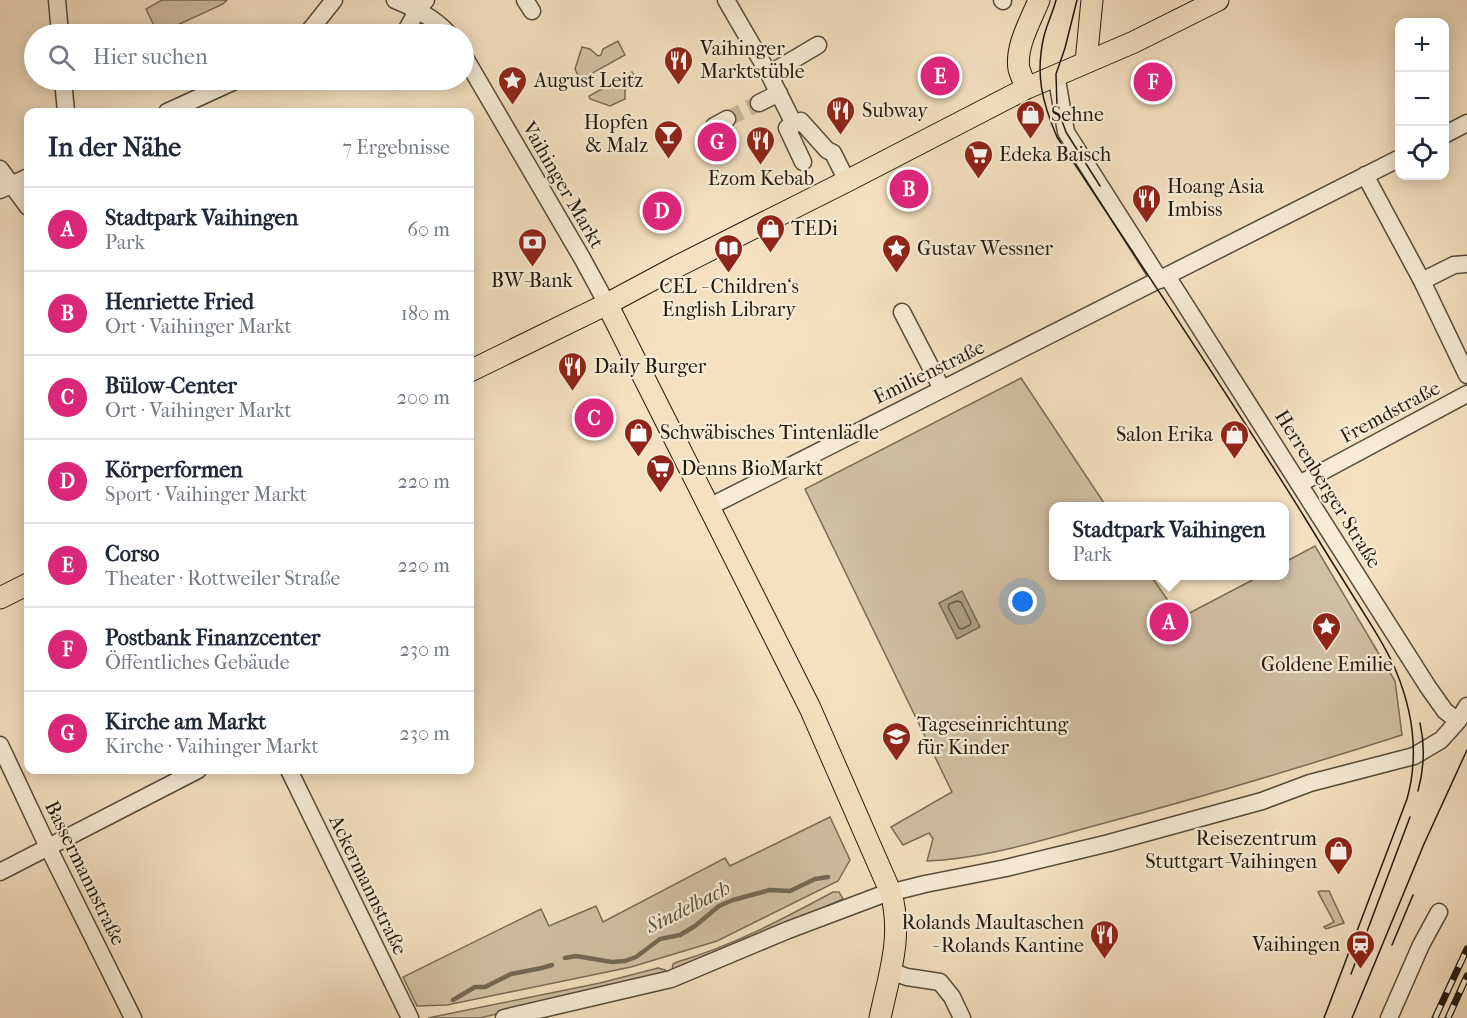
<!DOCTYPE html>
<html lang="de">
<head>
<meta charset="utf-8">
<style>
  :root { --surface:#fff; --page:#f6f6f7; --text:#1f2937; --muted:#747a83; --line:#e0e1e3; --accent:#db2777 }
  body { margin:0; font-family:"IM FELL French Canon",serif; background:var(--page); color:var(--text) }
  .controls { position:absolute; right:18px; top:18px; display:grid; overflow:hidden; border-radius:12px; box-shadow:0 3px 15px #0003 }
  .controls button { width:54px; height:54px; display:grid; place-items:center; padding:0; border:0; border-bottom:2px solid var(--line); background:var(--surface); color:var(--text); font:30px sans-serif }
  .you { position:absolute; left:1023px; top:602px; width:21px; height:21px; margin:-15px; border:4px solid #fff; border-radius:50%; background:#1a73e8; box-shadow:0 0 0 9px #1a73e833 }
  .badge { display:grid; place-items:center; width:39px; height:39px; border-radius:50%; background:var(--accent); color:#fff; font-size:20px; font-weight:700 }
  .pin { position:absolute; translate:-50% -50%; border:3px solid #fff; box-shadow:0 2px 6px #0006 }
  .popup { position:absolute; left:1049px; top:502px; width:240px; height:78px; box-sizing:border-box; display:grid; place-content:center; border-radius:12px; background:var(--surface); filter:drop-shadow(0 2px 4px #0005); font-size:20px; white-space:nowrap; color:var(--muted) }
  .popup b { font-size:22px; color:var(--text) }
  .popup::after { content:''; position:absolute; left:50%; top:100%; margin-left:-12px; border:12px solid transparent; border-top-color:var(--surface) }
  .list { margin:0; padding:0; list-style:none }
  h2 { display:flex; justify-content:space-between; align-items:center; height:78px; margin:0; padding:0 24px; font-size:26px }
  h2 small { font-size:20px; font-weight:400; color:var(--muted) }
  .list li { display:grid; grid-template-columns:39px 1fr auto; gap:18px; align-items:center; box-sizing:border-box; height:84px; padding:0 24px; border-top:2px solid var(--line) }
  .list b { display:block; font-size:22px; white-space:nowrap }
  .list p { margin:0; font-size:20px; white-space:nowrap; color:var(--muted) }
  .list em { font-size:20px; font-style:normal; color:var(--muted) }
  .icon { flex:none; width:33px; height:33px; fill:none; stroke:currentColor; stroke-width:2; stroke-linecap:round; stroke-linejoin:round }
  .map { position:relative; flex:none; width:1467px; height:1018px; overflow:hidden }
  .search { position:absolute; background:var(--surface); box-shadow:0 3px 15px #0003; left:24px; top:24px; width:450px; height:66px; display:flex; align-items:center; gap:15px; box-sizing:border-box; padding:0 21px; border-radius:33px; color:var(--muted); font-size:22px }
  .panel { position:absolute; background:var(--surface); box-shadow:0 3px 15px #0003; left:24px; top:108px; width:450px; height:666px; border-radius:12px }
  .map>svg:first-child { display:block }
  .green { fill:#d1bfa3; stroke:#7a6c58; stroke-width:1.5 }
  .water { fill:#ad9d84; stroke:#756855; stroke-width:1.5 }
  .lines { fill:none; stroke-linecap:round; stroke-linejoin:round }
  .shore { stroke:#685b49; stroke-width:1.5 }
  .stream { stroke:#756855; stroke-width:4.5 }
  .minor-tunnel { stroke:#cbb99d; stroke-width:16; stroke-dasharray:16 8; stroke-linecap:butt }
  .minor-casing { stroke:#574b3b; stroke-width:19 }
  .major-casing { stroke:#22190e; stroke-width:23 }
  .minor { stroke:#f8ecd7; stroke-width:16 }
  .major { stroke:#f5e1c1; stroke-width:21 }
  .tram { stroke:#22190e; stroke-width:1.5 }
  .rail-casing { stroke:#22190e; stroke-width:7 }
  .rail { stroke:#f8ecd7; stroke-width:4.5; stroke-dasharray:14; stroke-linecap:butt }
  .labels { text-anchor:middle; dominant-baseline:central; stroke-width:4.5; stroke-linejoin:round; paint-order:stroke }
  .poi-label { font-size:20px; fill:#22190e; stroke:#f8ecd7; text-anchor:start }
  .street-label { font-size:20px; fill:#22190e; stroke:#f8ecd7 }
  .water-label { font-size:21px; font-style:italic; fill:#5a4e3d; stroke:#f8ecd7 }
</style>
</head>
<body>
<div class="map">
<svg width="1467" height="1018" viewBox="0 0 1467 1018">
  <rect width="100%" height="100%" fill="#f5e1c1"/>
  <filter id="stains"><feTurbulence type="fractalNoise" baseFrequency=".00333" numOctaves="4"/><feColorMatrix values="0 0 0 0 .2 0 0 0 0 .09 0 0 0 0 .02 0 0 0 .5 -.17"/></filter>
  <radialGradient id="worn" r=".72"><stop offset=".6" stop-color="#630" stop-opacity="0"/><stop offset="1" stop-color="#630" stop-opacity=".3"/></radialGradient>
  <path class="green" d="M162,0H227L223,4L158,34L146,9Z
    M618,41L625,55L580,80L575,69L582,47L590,49L598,56L601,55L603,49Z
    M632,72L637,81L629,84L625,89V99L610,106L590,99L589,96Z
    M1021,378L1106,506H1054V576H1151L1180,618L1260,576H1284L1285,562L1315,546L1395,681L1402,735C1302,767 1202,797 1101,824C1044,839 986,859 927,861L933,839L929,833L903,845L891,827L952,792L805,489Z
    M830,817L850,860L838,881L717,941L631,967L447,1005L417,1006L403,977L541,909L549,926L596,906L603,922L725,858L730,866Z
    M1320,891H1329L1344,923L1326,929L1324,927L1334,922L1318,892Z
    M833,892H839L843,899L766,933L672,971L673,964L677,962C732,946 783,919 833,892Z
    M658,968L665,970L667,973L480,1018H428L600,983Z"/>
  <path class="water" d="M962,591L980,627L957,639L939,603Z"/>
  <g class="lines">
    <path class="shore" d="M957,601L961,602L971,622L970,625L962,629L959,628L948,607L949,604Z"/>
    <path class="stream" d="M565,958L576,956L612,962L625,961L636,957L660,939L680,935L695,926L719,906L733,900L770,890L790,891L815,879L828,877
      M453,1000L475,987H485L511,974L542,968L552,965"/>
    <path class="minor-tunnel" d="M727,119L759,103"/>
    <defs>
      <path id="minor" d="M57,0L60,34
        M395,0C416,9 433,17 449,34
        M525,0L532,11
        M726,0L769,74L794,124
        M1002,0L1003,1
        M407,29L418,9L426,0
        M307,34L334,0
        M464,56L582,258L607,304
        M769,74L818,45
        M1056,74L1066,132L1160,280
        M63,80L66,112
        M759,103L779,93
        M167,112L237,80
        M714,126L727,119
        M1444,135L1467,123
        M803,162L787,128L801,121L827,150L833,153L847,181
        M0,169L28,207
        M1365,175L1422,281L1467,375
        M0,190L28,177
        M1167,276L1428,687L1445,711L1458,721
        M1422,281L1454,265L1467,264
        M902,312L942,389
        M1301,483L1467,394
        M709,507L1400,158
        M0,745L48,847L133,1018
        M289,770L410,1018
        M0,872L198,770
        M890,971L907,977L940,982L952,997L962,1018
        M504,1018L671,979L788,930L881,895L925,884L1006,868L1109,843L1262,801L1310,783L1414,756L1441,740L1458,721L1467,706
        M1389,1018L1421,945L1439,912"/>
      <path id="major" d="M1086,62L1092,0
        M1027,88C1024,82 1021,76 1019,69C1015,47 1031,20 1039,0
        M607,304L810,708L891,893C903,937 889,975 880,1018
        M470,371L607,304L678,266L847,181L1027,88L1134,42L1218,0
        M0,598L28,584"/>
    </defs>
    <use href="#minor" class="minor-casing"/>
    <use href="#major" class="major-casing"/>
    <use href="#minor" class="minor"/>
    <use href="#major" class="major"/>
    <path class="tram" d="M1056,0C1053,12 1047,24 1044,36C1035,74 1042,102 1057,137C1140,264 1225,389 1305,518C1325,551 1345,583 1365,615C1376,633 1388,651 1396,671C1413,712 1419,756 1407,799L1324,1018
      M1077,0L1065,48L1056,74L1057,107L1066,132L1100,186
      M1418,791C1424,769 1425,745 1420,723
      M1392,945L1413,895
      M1351,974L1410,817
      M1352,1018L1424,844L1467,750"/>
    <defs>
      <path id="rail" d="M1435,1018L1467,949
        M1448,1018L1467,976"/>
    </defs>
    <use href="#rail" class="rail-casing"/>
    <use href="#rail" class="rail"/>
  </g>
  <defs>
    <symbol id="restaurant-pin" viewBox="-11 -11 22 30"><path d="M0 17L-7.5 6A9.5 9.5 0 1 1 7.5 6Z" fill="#8f2418" stroke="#f8ecd7"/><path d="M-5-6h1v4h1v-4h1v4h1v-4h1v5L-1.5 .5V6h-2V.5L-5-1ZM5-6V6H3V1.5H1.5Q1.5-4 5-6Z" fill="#fff"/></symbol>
    <symbol id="sight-pin" viewBox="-11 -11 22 30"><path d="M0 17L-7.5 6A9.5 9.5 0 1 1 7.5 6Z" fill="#8f2418" stroke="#f8ecd7"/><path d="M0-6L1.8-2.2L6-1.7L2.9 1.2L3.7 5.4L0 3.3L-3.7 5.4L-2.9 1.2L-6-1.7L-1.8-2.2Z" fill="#fff"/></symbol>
    <symbol id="shop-pin" viewBox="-11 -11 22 30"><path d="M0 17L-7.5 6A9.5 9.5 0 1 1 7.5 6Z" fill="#8f2418" stroke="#f8ecd7"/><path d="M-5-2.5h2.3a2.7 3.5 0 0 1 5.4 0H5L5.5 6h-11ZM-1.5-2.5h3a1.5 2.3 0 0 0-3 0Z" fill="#fff"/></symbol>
    <symbol id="bar-pin" viewBox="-11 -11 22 30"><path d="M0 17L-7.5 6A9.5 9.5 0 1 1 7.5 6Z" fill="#8f2418" stroke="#f8ecd7"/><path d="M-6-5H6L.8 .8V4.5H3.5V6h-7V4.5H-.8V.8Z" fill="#fff"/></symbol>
    <symbol id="supermarket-pin" viewBox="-11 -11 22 30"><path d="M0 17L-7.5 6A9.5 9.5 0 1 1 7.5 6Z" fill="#8f2418" stroke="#f8ecd7"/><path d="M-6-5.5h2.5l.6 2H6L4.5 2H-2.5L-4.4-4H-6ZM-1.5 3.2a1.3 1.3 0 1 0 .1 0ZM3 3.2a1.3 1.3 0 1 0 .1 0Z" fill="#fff"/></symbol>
    <symbol id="bank-pin" viewBox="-11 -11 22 30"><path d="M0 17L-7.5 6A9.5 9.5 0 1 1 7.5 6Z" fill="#8f2418" stroke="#f8ecd7"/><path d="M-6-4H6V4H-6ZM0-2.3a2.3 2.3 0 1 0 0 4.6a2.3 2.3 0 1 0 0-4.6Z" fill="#fff"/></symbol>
    <symbol id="library-pin" viewBox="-11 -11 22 30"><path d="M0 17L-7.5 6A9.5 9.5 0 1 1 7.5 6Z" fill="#8f2418" stroke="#f8ecd7"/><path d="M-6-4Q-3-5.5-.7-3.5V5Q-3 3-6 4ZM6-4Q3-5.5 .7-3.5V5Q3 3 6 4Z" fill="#fff"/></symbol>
    <symbol id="school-pin" viewBox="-11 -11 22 30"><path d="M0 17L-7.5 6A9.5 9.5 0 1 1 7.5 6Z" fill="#8f2418" stroke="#f8ecd7"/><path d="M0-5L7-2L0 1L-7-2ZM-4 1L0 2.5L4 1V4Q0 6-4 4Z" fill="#fff"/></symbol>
    <symbol id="station-pin" viewBox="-11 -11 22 30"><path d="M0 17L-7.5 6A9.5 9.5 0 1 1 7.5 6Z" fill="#8f2418" stroke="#f8ecd7"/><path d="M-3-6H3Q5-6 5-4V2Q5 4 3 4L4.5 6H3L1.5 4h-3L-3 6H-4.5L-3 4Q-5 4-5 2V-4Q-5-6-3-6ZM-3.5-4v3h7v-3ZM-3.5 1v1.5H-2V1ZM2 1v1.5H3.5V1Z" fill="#fff"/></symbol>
  </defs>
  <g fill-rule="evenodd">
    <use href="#restaurant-pin" x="662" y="44" width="33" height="45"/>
    <use href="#sight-pin" x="496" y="64" width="33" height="45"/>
    <use href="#restaurant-pin" x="824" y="94" width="33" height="45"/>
    <use href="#shop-pin" x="1014" y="98" width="33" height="45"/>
    <use href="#bar-pin" x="652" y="118" width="33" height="45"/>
    <use href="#restaurant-pin" x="744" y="124" width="33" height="45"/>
    <use href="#supermarket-pin" x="962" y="138" width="33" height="45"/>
    <use href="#restaurant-pin" x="1130" y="182" width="33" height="45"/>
    <use href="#shop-pin" x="754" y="212" width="33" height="45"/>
    <use href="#bank-pin" x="516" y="226" width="33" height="45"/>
    <use href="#library-pin" x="712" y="232" width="33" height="45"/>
    <use href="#sight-pin" x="880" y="232" width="33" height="45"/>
    <use href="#restaurant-pin" x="556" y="350" width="33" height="45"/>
    <use href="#shop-pin" x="622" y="416" width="33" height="45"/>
    <use href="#shop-pin" x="1218" y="418" width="33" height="45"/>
    <use href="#supermarket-pin" x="644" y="452" width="33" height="45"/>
    <use href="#sight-pin" x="1310" y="610" width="33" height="45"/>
    <use href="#school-pin" x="880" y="720" width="33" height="45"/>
    <use href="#shop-pin" x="1322" y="834" width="33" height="45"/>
    <use href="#restaurant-pin" x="1088" y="918" width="33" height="45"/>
    <use href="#station-pin" x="1344" y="928" width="33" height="45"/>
  </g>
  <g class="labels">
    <g class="poi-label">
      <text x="700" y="48">Vaihinger<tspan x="700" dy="23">Marktstüble</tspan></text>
      <text x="534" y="80">August Leitz</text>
      <text x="862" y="110">Subway</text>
      <text x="1051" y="114">Sehne</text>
      <text x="648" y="122" text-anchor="end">Hopfen<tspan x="648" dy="23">&amp; Malz</tspan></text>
      <text x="999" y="154">Edeka Baisch</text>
      <text x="761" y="178" text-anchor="middle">Ezom Kebab</text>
      <text x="1167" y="186">Hoang Asia<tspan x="1167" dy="23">Imbiss</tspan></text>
      <text x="791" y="228">TEDi</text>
      <text x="917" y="248">Gustav Wessner</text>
      <text x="532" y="280" text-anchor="middle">BW-Bank</text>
      <text x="729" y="286" text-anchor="middle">CEL - Children‘s<tspan x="729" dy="23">English Library</tspan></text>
      <text x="594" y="366">Daily Burger</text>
      <text x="660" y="432">Schwäbisches Tintenlädle</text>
      <text x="1213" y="434" text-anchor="end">Salon Erika</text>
      <text x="681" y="468">Denns BioMarkt</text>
      <text x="1327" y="664" text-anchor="middle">Goldene Emilie</text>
      <text x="917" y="724">Tageseinrichtung<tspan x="917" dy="23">für Kinder</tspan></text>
      <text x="1317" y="838" text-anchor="end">Reisezentrum<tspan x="1317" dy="23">Stuttgart-Vaihingen</tspan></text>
      <text x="1084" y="922" text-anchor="end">Rolands Maultaschen<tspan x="1084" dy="23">- Rolands Kantine</tspan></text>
      <text x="1340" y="944" text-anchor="end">Vaihingen</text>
    </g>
    <g class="street-label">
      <text transform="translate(563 185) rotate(60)">Vaihinger Markt</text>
      <text transform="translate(929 372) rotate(-26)">Emilienstraße</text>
      <text transform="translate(1390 412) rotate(-28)">Fremdstraße</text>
      <text transform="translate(1328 489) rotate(58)">Herrenberger Straße</text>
      <text transform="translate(85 873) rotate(64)">Bassermannstraße</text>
      <text transform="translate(368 885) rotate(64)">Ackermannstraße</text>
    </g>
    <g class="water-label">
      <text transform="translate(688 907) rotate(-27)">Sindelbach</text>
    </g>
  </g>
  <rect width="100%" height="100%" filter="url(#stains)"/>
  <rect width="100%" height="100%" fill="url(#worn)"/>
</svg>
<div class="controls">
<button>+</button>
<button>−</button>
<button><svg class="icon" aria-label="locate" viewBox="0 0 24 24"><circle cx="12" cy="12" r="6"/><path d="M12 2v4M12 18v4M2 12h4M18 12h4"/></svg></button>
</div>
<div class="you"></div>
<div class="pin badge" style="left:1169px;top:622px">A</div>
<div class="popup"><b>Stadtpark Vaihingen</b>Park</div>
<div class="pin badge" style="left:909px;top:189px">B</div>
<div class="pin badge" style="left:594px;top:418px">C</div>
<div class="pin badge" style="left:662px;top:211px">D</div>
<div class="pin badge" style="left:940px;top:76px">E</div>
<div class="pin badge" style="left:1153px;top:82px">F</div>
<div class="pin badge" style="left:717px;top:142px">G</div>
<div class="search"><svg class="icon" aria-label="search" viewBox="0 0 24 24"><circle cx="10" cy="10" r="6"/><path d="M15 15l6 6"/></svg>Hier suchen</div>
<section class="panel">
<h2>In der Nähe<small>7 Ergebnisse</small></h2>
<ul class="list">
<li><span class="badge">A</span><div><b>Stadtpark Vaihingen</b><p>Park</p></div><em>60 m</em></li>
<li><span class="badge">B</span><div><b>Henriette Fried</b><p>Ort · Vaihinger Markt</p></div><em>180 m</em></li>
<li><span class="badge">C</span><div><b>Bülow-Center</b><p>Ort · Vaihinger Markt</p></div><em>200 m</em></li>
<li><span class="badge">D</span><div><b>Körperformen</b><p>Sport · Vaihinger Markt</p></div><em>220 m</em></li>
<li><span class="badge">E</span><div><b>Corso</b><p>Theater · Rottweiler Straße</p></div><em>220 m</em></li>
<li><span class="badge">F</span><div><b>Postbank Finanzcenter</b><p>Öffentliches Gebäude</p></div><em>230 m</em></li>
<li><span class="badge">G</span><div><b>Kirche am Markt</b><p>Kirche · Vaihinger Markt</p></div><em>230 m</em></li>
</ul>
</section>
</div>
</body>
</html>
